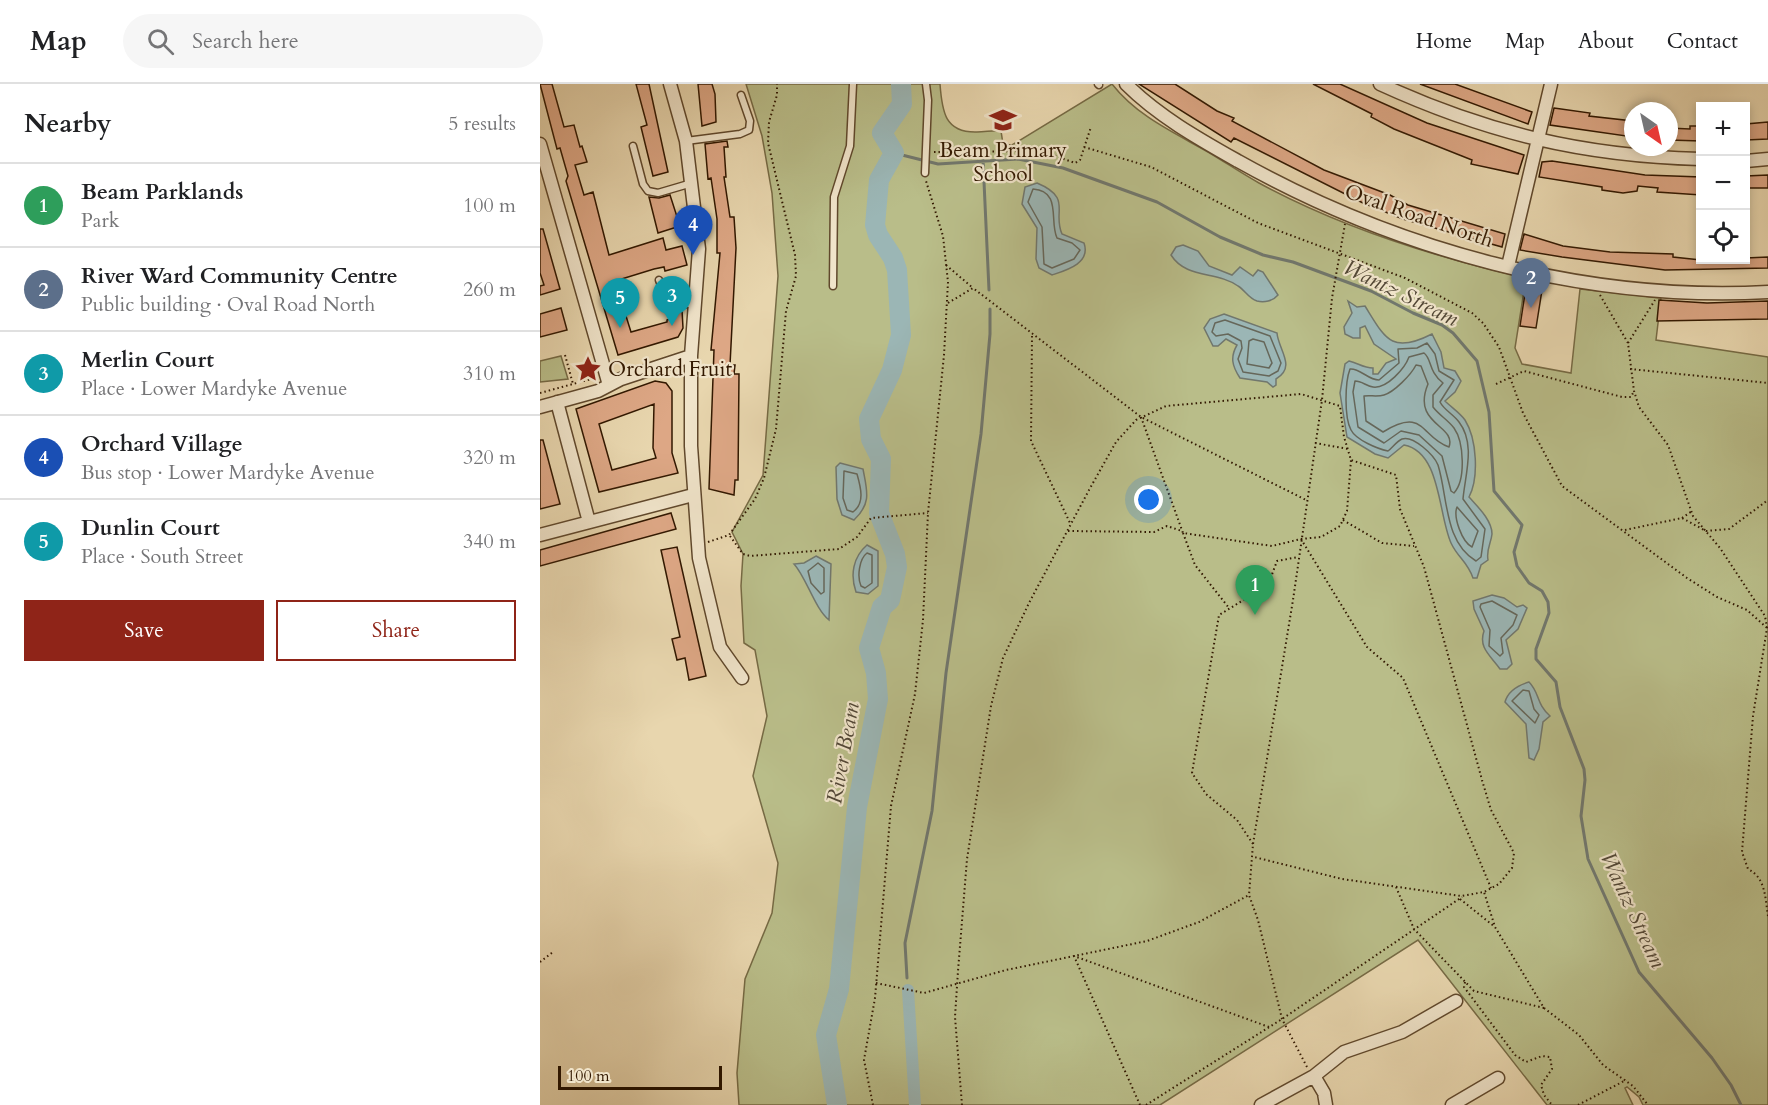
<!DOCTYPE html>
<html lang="en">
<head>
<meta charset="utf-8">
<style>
  :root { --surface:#fff; --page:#f6f6f6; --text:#202124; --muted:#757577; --line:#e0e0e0; --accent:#8f2418 }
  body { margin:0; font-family:Cardo,serif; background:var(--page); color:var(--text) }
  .controls { position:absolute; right:18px; top:18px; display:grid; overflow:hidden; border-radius:0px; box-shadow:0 3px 9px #0003 }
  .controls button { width:54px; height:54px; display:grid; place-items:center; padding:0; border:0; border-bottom:2px solid var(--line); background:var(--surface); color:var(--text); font:30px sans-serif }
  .compass { position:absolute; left:1084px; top:18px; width:54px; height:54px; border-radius:50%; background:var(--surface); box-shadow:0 3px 9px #0003; rotate:146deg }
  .scale { position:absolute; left:18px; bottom:15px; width:164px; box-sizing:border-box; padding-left:6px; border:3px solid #321800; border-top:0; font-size:16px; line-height:21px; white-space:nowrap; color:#321800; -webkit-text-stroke:4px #f0e4ca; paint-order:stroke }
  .you { position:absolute; left:609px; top:416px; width:21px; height:21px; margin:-15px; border:4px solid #fff; border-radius:50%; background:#1a73e8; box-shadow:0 0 0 9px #1a73e833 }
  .badge { display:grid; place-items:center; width:39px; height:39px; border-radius:50%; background:var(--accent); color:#fff; font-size:20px; font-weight:700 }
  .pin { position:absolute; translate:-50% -50px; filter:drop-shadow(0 2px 3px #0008) }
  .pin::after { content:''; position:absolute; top:32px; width:21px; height:18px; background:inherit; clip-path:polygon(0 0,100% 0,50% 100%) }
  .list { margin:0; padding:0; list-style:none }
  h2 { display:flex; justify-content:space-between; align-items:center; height:78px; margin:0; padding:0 24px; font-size:26px }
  h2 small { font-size:20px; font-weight:400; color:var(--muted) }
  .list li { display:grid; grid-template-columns:39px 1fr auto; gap:18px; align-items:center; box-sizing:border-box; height:84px; padding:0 24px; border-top:2px solid var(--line) }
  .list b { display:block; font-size:22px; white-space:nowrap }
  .list p { margin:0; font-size:20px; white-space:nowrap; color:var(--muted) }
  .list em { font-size:20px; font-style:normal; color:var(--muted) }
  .actions { display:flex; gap:12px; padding:18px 24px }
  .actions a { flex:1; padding:14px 0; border:2px solid var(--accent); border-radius:0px; text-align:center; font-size:21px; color:var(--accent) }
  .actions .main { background:var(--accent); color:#fff }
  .icon { flex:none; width:33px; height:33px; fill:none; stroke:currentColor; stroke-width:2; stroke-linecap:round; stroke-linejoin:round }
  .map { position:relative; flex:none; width:1228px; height:1021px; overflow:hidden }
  header { display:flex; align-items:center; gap:36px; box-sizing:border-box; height:84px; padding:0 30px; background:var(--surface); border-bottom:2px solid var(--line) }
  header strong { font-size:28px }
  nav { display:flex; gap:33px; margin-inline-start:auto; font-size:21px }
  .search { width:420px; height:54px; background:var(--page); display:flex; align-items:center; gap:15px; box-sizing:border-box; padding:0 21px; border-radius:33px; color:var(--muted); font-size:22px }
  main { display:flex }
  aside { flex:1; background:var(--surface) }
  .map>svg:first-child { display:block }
  .green { fill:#b9bd89; stroke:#766a44; stroke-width:1.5 }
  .water { fill:#9bb6b5; stroke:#71776d; stroke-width:1.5 }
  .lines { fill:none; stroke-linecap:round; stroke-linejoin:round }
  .shore { stroke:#66675a; stroke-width:1.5 }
  .stream { stroke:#71776d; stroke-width:3 }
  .canal { stroke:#9bb6b5; stroke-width:12 }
  .river { stroke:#9bb6b5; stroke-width:20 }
  .building { fill:#dda785; stroke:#321800; stroke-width:1.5; fill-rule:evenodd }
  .lane-casing { stroke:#60482c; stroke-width:9 }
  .street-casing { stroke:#60482c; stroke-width:15 }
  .path { stroke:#321800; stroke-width:2; stroke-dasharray:1.5 3; stroke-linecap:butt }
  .lane { stroke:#f0e4ca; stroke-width:6 }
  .street { stroke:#f0e4ca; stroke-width:12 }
  .labels { text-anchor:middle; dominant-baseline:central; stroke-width:4.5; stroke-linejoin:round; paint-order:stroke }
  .poi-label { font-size:21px; fill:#321800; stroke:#f0e4ca }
  .street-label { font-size:21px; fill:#321800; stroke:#f0e4ca }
  .water-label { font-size:22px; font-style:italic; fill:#524736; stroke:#f0e4ca }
</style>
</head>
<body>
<header>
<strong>Map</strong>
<div class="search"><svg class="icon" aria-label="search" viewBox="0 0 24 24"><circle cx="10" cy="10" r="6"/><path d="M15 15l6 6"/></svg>Search here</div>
<nav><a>Home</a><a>Map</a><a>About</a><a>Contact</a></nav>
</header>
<main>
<aside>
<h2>Nearby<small>5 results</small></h2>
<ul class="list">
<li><span class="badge" style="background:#2e9e5b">1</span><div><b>Beam Parklands</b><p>Park</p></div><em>100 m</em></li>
<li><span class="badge" style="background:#5c6f8a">2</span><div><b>River Ward Community Centre</b><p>Public building · Oval Road North</p></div><em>260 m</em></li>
<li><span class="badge" style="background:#0f9aa8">3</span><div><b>Merlin Court</b><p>Place · Lower Mardyke Avenue</p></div><em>310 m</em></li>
<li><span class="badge" style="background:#1a4fb4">4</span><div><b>Orchard Village</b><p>Bus stop · Lower Mardyke Avenue</p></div><em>320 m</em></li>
<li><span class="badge" style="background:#0f9aa8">5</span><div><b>Dunlin Court</b><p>Place · South Street</p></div><em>340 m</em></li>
</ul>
<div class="actions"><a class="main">Save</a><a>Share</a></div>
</aside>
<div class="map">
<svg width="1228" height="1021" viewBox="0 0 1228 1021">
  <rect width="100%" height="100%" fill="#e8d6ae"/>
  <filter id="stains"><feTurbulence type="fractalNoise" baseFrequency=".00333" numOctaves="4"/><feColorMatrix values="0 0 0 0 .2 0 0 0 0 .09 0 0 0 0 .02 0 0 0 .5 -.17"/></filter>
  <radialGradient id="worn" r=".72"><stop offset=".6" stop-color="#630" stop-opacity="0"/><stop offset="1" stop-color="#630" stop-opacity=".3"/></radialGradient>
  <path class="green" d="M206,0H400C402,28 405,49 437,48C446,48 453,46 461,47L463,60L472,61L572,0C597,32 633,48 668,68C685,78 701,89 719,99C802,144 894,173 986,194L975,264L982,280L1031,289L1040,205L1121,214L1116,256L1228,273V1021H1103L1099,1013L1087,1003L1085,1004L1093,1021H1007L878,856L620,1021H199L197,989L205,895L232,829L238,779L213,692L227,632L215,566L204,559L201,502L203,470L192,448L223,391L238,192L232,109L222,52Z
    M21,272L28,295L0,298V277Z"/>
  <path class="water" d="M497,99C533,114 512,128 522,150L544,159C551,179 527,186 512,191L499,184L496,175L497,144L482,120L485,103Z
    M643,161L658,167L669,182L692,191L700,183L713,192L718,186L723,188L738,211C733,217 724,219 717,217C708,214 705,206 698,202C677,187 646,195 631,171L636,163Z
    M808,217L817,223L825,222C845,254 851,271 892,250L901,268L904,284L915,287L921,297L915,308L905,317C911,323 920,329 925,336C937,355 939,394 929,413C937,422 952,436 952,450C951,460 946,465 948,476L941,481L937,494H933C927,477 918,474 911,459C898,430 901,368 864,361L848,374L835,370L807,353L800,309L805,280L809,277C818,279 823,284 833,284V290H838L846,279L856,275L834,260L825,242L820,244V254H813L805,250L804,243L812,229Z
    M684,230L737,249C738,265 757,283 736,295V301L733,303L727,298L700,294C692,282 690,273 697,261L686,255L678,262H673L664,244L670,235Z
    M300,379L323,385C327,407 332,419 314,436L302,431L297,415L296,383Z
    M327,461L338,467V502L328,510L316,508C310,491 313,473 327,461Z
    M276,472L291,480L289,536C275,525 266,493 254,480L264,479Z
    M952,511L964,514L977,523L983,521L987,524L978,545L966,556L972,580L967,585H960C951,572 938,564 944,547L934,525L933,517Z
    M989,598C1000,609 996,620 1010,632L1003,638L999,665L994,676L989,674L986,640L965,618C968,607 979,601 989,598Z"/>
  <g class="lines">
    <path class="shore" d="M493,105C522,107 509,137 517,154L532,159L540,166L534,175L512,184L504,180L502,143L488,118Z
      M685,236L730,252L741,279L738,287L729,292L703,288L698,275L702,264L701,257L688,250L676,252L672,248L675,239Z
      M713,255L724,258L732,279L729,284L707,280L709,257Z
      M887,259L895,270L899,287L914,296L900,318C904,326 913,330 919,338C936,360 925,391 923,415L945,445L941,473L936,477C904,458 908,413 898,381C894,371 873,351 862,355C857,357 852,364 848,367C838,365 816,356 811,346C804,333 805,298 810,285C820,284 828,296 839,296L859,279L858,265L877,264Z
      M884,269C892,275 888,287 903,299L893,311V323C899,331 908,336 914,344C924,358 926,396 914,409L911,407L902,372L879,351L861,347L844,359L818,343L813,308L815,297C822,297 826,302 833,303C847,305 865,284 869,273Z
      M876,281L881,282L888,300C871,341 917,341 909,363C881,354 885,322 843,348L826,337L824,312C830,311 837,313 844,311C854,308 871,291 876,281Z
      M304,387L317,390C321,404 325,419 313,428L307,426L303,414Z
      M917,423L938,447L932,463C922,458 913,433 917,423Z
      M327,469L332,471V499L325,504L321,502C317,493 319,475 327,469Z
      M278,479L284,484V508L281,510L271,499L268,487Z
      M952,517L977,531L973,541L961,554L963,569L960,572L949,562L950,546L940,523L941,520Z
      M983,606L989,607L994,625L999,631L995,639L972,617Z"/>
    <path class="stream" d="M354,69L398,80L478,75L523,84L617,118L680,153L723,171L753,178L831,207L873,229L902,241L913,249L937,277L949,328L954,407L982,441L974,468L977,482L989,499L1002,507L1008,518L1009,529L996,565V575L1016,598L1020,623L1044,685L1045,696L1041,732L1048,775L1099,888L1172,974L1191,1001L1201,1021
      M443,76L449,206
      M367,894L365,859L392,727L406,589L441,350L450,250V225"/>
    <path class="canal" d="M368,906L375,1021"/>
    <path class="river" d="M297,1021L286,951L299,905L317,723L338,615L336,589L329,564L342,523L350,516L357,483L355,470L339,429L341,375L331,355L329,335L352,286L361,251L357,186L353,174L338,151L335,141L339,96L354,69L342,49L362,20L361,0"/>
  </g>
  <path class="building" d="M0,0H12L24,43L34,41L40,63L42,62L47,78L35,81L44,111L53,108L69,171L123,154L126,166L142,162L147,181L125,187L124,183L114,185L75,197L91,248L127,238V236L132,234L129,225L142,226L143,244L138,253L78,271L29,107L26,97L28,92L20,64L17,65Z
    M96,0H109L128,88L113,92L101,43L107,41Z
    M158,0H172L175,10L176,38L162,42Z
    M599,0H635L677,27L694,34L692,37L784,86L850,111L868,121L965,150L962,163L863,135L823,119L694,54L691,58Z
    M773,0H800L887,39L984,71L978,90L931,80L932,76L854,45L831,33L832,30Z
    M880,0H915L992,28L988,40Z
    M1014,24L1050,29L1049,32L1093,37V53L1010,41Z
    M1228,38V55L1206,56V40Z
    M1150,42H1161V57L1129,56V44L1150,45Z
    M187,57L188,63H184L186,93H184L190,133H194L196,164L190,281H195L194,290H199L198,396H195L194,411L169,405L174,266H171L180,169H177V135L171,94L168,95L165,60Z
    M1012,77L1105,91L1161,93V111L1117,108L1118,104L1098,102L1097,107L1083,109L1062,106V103L999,93L1002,78Z
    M1228,91V104H1206V92Z
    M130,111L140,142L118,149L109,113L119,114Z
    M0,145H3L20,205L0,211V202L4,201L0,189Z
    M984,150L1023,162L1070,168L1133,170V173L1161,176L1228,173V184L1125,186L1022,173L980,166Z
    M986,203L1002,206L996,244L980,242Z
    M1119,216L1167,219L1228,217V235L1117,237Z
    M21,224L27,246L0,253V230Z
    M115,297L126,299L132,307V369L138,389L59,408L36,325ZM114,320L113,364L116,374L72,386L59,340Z
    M0,356H3L20,420L0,425Z
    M131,429L136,445L0,482V466Z
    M137,463L166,592L149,596L145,574L137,576L132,555L140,553L121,466Z"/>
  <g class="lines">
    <defs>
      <path id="lane" d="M558,0L559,1
        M146,57L200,50L209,46L210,37L201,11
        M93,62L103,100L108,107L118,109L152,99
        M385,89L388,16L386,0
        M119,196L128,219L138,221L156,219
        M293,202L294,113L310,62L313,0"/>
      <path id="street" d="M130,0L146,57L159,165L151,272V362L159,474L180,563L202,594
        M586,0C618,32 659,55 698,77C857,166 1045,218 1228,208
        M840,0C947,49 1043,72 1160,75
        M0,60L69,301
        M1206,77L1228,75
        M968,182L1011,0
        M17,318L49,438
        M0,323L58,307L81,295L151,272
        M0,451L153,411
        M774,992L784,1009L786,1021
        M721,1021L774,992L804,968L862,948L916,917
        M912,1021L958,994"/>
    </defs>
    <use href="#lane" class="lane-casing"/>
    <use href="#street" class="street-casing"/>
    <path class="path" d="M544,63L611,83L718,139L865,194L932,229L943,239L959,263L983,329L1022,402L1147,494L1177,513L1207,526L1227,544
      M394,68L502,67L535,79L540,76L551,43
      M406,181L433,204
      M1060,211L1088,259L1094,307L1099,323L1128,361L1153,432L1180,464L1225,532L1227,544L1213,632L1202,768L1208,785C1226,794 1225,814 1228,832
      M408,219L433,204L601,333L766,416
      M492,252L491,357L531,441
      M1088,259L1115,216
      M25,271L33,300
      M1090,285L1228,299
      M956,300L984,287L1082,313H1091L1094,307
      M0,309L55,294
      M601,333L643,449L732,462L761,455L781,453L800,442L807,427L811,376
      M775,359L808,365
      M1142,434L1152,427
      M803,436L842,459L874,462
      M1085,446L1142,434L1166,447L1189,445L1228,416
      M528,447L614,448L627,442L642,447
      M643,449L655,481L689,524
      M190,452L203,470L210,472L299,465L317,453L331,434L388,429
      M761,455L827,563L863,594L951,804
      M168,458L189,451L215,415L224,394L236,345L246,227L256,192L255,171L228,59L229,38L237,11V0
      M713,760L697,736L666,710L652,689L679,531L728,501L737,477L758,473
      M856,803L874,845L934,907L1004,924L955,843L944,808
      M920,815L955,843
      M0,878L13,868
      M925,898L924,903L975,971L986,978L1002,972L1010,973L1012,985L1001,1001L1004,1011L1012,1021
      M336,899L384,909L466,886L607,857L659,838L709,811
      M1004,924L1039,951L1063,981L1093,1002L1108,1021
      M767,983L742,935L718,836L709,811L713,760L753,516L782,316L792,214L805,140
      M333,1021L324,976L335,914L351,722L375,610L383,536L388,429L404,271L408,198L403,152L386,97
      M422,1021L415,933L418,887L427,775L451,622L463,574L489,519L549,406L576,358L596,336L626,322L761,310L800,322L804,353L811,376L856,391L860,425L884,483L942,696L951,726L974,769L972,784L959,800L944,808L921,812L802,795L714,773
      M600,1021L534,872L729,943
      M606,1021L742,935L922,813
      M1038,1021L1086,996"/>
    <use href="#lane" class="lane"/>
    <use href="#street" class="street"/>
  </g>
  <defs>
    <symbol id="school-bare" viewBox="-9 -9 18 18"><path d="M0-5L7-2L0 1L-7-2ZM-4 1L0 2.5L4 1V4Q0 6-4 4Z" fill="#8f2418" stroke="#f0e4ca" stroke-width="2.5" paint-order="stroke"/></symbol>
    <symbol id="sight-bare" viewBox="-9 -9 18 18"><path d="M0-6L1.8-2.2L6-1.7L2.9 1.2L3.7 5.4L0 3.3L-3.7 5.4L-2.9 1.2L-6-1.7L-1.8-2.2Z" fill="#8f2418" stroke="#f0e4ca" stroke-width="2.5" paint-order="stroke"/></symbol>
  </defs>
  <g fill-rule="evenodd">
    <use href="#school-bare" x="444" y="17" width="38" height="38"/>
    <use href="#sight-bare" x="29" y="266" width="38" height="38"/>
  </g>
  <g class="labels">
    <g class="poi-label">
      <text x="463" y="66">Beam Primary<tspan x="463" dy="24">School</tspan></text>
      <text x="68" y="285" text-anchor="start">Orchard Fruit</text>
    </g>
    <g class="street-label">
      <text transform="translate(879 132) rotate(19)">Oval Road North</text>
    </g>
    <g class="water-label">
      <text transform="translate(861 209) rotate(26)">Wantz Stream</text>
      <text transform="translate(303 669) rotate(-80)">River Beam</text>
      <text transform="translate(1093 826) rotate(65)">Wantz Stream</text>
    </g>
  </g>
  <rect width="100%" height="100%" filter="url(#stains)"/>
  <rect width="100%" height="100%" fill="url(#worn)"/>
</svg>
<div class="controls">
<button>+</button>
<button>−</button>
<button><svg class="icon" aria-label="locate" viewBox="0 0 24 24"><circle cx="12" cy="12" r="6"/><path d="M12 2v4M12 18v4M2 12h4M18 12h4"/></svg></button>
</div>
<svg class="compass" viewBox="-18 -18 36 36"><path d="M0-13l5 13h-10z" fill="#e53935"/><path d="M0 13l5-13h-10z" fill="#757577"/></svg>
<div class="scale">100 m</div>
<div class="you"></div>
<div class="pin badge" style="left:715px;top:531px;background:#2e9e5b">1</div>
<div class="pin badge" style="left:991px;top:224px;background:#5c6f8a">2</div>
<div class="pin badge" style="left:132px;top:242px;background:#0f9aa8">3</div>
<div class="pin badge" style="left:153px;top:171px;background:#1a4fb4">4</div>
<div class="pin badge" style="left:80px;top:244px;background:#0f9aa8">5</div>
</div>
</main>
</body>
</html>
